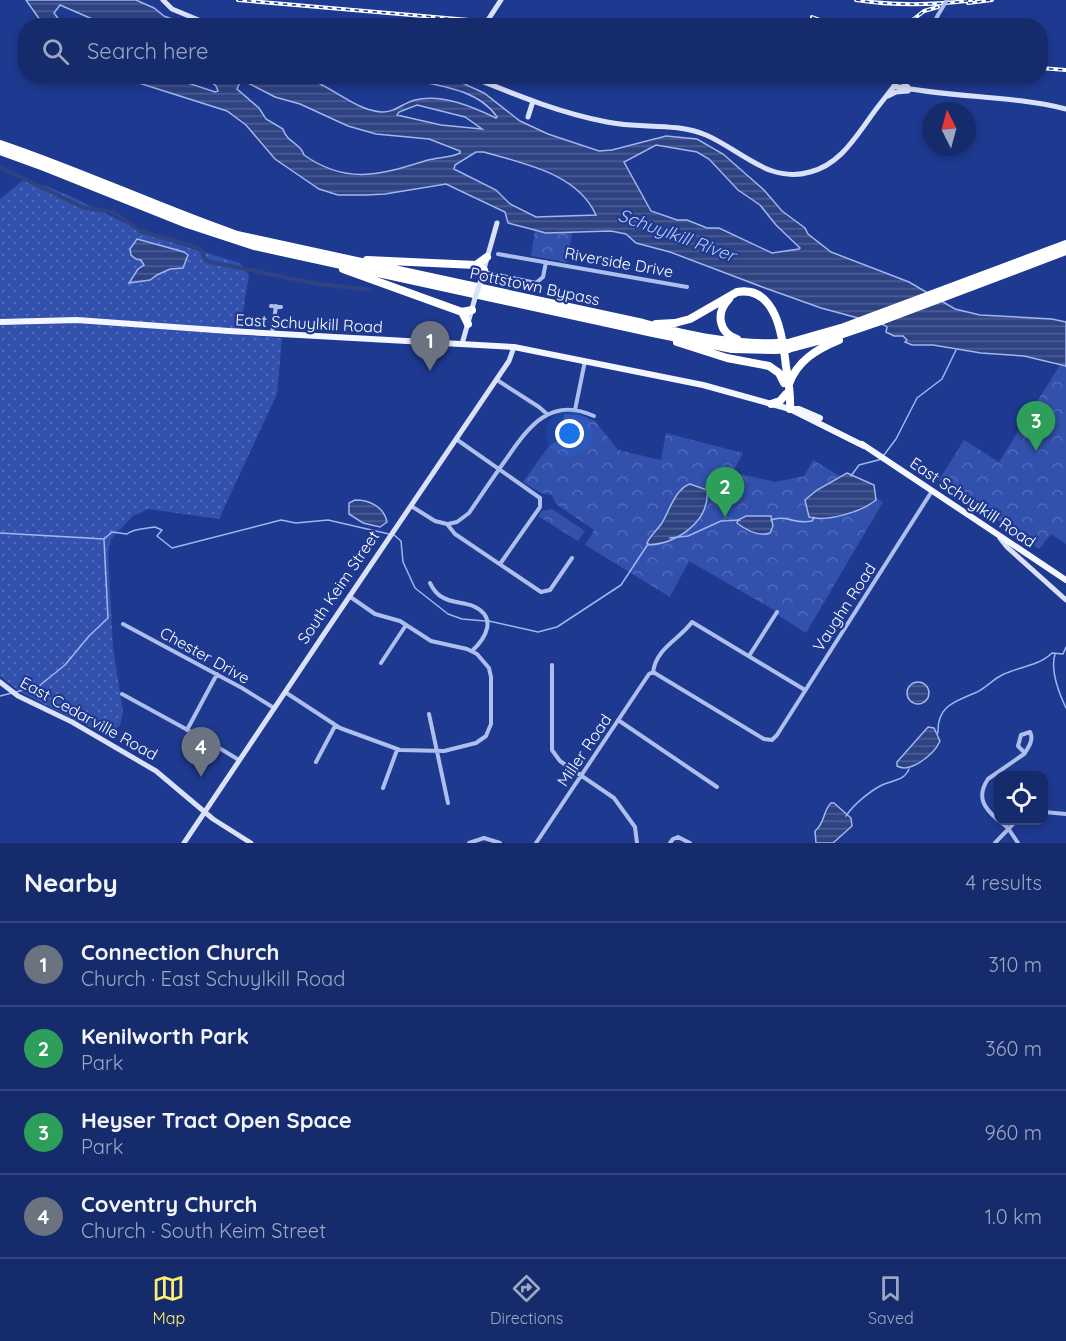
<!DOCTYPE html>
<html lang="en">
<head>
<meta charset="utf-8">
<style>
  :root { --surface:#162b6c; --page:#1f3372; --text:#f1f3f6; --muted:#9ea7c2; --line:#35477f; --accent:#fcef6d }
  body { margin:0; font-family:Quicksand,sans-serif; background:var(--page); color:var(--text) }
  .controls { position:absolute; right:18px; bottom:18px; display:grid; overflow:hidden; border-radius:12px; box-shadow:0 3px 9px #0003 }
  .controls button { width:54px; height:54px; display:grid; place-items:center; padding:0; border:0; border-bottom:2px solid var(--line); background:var(--surface); color:var(--text); font:30px sans-serif }
  .compass { position:absolute; left:922px; top:102px; width:54px; height:54px; border-radius:50%; background:var(--surface); box-shadow:0 3px 9px #0003; rotate:354deg }
  .you { position:absolute; left:570px; top:434px; width:21px; height:21px; margin:-15px; border:4px solid #fff; border-radius:50%; background:#1a73e8; box-shadow:0 0 0 9px #1a73e833 }
  .badge { display:grid; place-items:center; width:39px; height:39px; border-radius:50%; background:var(--accent); color:#fff; font-size:20px; font-weight:700 }
  .pin { position:absolute; translate:-50% -50px; filter:drop-shadow(0 2px 3px #0008) }
  .pin::after { content:''; position:absolute; top:32px; width:21px; height:18px; background:inherit; clip-path:polygon(0 0,100% 0,50% 100%) }
  .list { margin:0; padding:0; list-style:none }
  h2 { display:flex; justify-content:space-between; align-items:center; height:78px; margin:0; padding:0 24px; font-size:26px }
  h2 small { font-size:20px; font-weight:400; color:var(--muted) }
  .list li { display:grid; grid-template-columns:39px 1fr auto; gap:18px; align-items:center; box-sizing:border-box; height:84px; padding:0 24px; border-top:2px solid var(--line) }
  .list b { display:block; font-size:22px; white-space:nowrap }
  .list p { margin:0; font-size:20px; white-space:nowrap; color:var(--muted) }
  .list em { font-size:20px; font-style:normal; color:var(--muted) }
  .icon { flex:none; width:33px; height:33px; fill:none; stroke:currentColor; stroke-width:2; stroke-linecap:round; stroke-linejoin:round }
  .map { position:relative; flex:none; width:1066px; height:843px; overflow:hidden }
  .search { position:absolute; background:var(--surface); box-shadow:0 3px 9px #0003; left:18px; right:18px; top:18px; height:66px; display:flex; align-items:center; gap:15px; box-sizing:border-box; padding:0 21px; border-radius:24px; color:var(--muted); font-size:22px }
  .sheet { height:414px; background:var(--surface) }
  nav { display:flex; justify-content:space-around; align-items:center; box-sizing:border-box; height:84px; border-top:2px solid var(--line); background:var(--surface); font-size:16px; color:var(--muted) }
  nav a { display:grid; justify-items:center; gap:3px }
  nav .on { color:var(--accent) }
  .map>svg:first-child { display:block }
  .grass { fill:url(#grass-dots) }
  .park { fill:url(#park-crowns) }
  .water { fill:url(#water-rules); stroke:#a1b6ef; stroke-width:1.5; fill-rule:evenodd }
  .lines { fill:none; stroke-linecap:round; stroke-linejoin:round }
  .stream { stroke:#a1b6ef; stroke-width:1.5 }
  .canal { stroke:#2f4383; stroke-width:4 }
  .street { stroke:#aebeed; stroke-width:4 }
  .secondary { stroke:#dae1fa; stroke-width:5 }
  .primary { stroke:#f4f6ff; stroke-width:6 }
  .highway { stroke:#fff; stroke-width:8 }
  .rail-casing { stroke:#fff; stroke-width:4 }
  .rail { stroke:#1e3990; stroke-width:1.5; stroke-dasharray:4.5; stroke-linecap:butt }
  .street-bridge { stroke:#aebeed; stroke-width:4 }
  .secondary-bridge { stroke:#dae1fa; stroke-width:5 }
  .highway-bridge { stroke:#fff; stroke-width:8 }
  .labels { text-anchor:middle; dominant-baseline:central; stroke-width:4.5; stroke-linejoin:round; paint-order:stroke }
  .street-label { font-size:16px; fill:#fff; stroke:#1e3990 }
  .water-label { font-size:18px; font-style:italic; fill:#bac9f4; stroke:#1e3990 }
</style>
</head>
<body>
<div class="map">
<svg width="1066" height="843" viewBox="0 0 1066 843">
  <defs>
    <pattern id="grass-dots" width="8" height="8" patternUnits="userSpaceOnUse" patternTransform="scale(1.5)"><rect width="8" height="8" fill="#3251ad"/><path d="M2 2h.1M6 6h.1" fill="none" stroke="#516bb9" stroke-width="1.8" stroke-linecap="round"/></pattern>
    <pattern id="park-crowns" width="20" height="18" patternUnits="userSpaceOnUse" patternTransform="scale(1.5)"><rect width="20" height="18" fill="#3251ad"/><path d="M2 6a3 3 0 1 1 6 0M12 15a3 3 0 1 1 6 0" fill="none" stroke="#516bb9"/></pattern>
    <pattern id="water-rules" width="6" height="5" patternUnits="userSpaceOnUse" patternTransform="scale(1.5)"><rect width="6" height="5" fill="#2f4383"/><path d="M0 2.5h6" fill="none" stroke="#4e5f96"/></pattern>
  </defs>
  <rect width="100%" height="100%" fill="#1e3990"/>
  <path class="grass" d="M22,181L46,186L70,196L154,237L240,263L249,275L239,335L282,338L277,394L219,519L148,509L133,516L111,539L108,553L113,647L123,712L120,725L116,729L104,733C86,726 70,717 53,709C34,699 16,691 0,676V199Z"/>
  <path class="park" d="M573,229L567,262L531,256L535,230Z
    M1062,362L1066,364V544L1051,534L1039,549L939,480L964,440L999,462Z
    M564,414L580,415L595,421L618,450L661,460L666,433L743,453L733,472L775,482L804,476L813,460L883,502L806,633L779,616L774,610L689,561L670,597L585,545L594,530L556,504L552,495L541,493L523,482L549,446L562,438Z
    M552,509L585,531L578,541L538,516L542,511Z"/>
  <path class="water" d="M26,0H136L154,8L164,16L188,25H106L60,5L54,13L63,25H47L40,20Z
    M431,76L458,81L484,93L520,121L548,134L599,151L612,150L666,136L697,139L723,154L764,190L782,211L805,228L808,234L831,252L909,282L955,309L980,315L1052,319L1066,322V366L1024,356L981,353L933,345H912L905,342L907,340L903,336H894L886,332L887,327L884,325L821,308L765,288L670,252L636,243L626,234L611,231L546,233L508,223L505,212L446,184L385,194L366,195H338L319,189L275,159L246,125L227,111L120,77H170L215,92L218,91L216,86L206,77H313L312,79L314,81C337,91 355,109 381,112C394,113 403,103 415,100C441,93 473,107 496,118L497,117C477,87 432,85 399,77ZM240,82H246L275,97L300,104L348,126L376,134L429,139L460,151V153C450,158 439,157 428,160C382,174 348,186 304,155C301,143 287,143 283,129L266,119L259,108L237,89ZM417,105L465,117L482,129L441,125L397,115L399,112ZM656,145L697,152L709,159L738,190L760,205L776,225L800,248L799,249L772,253L719,228H707L687,220H677L651,211L624,162ZM476,152H484C524,164 577,173 596,215L536,217L510,204L496,190L454,169L455,165Z
    M137,239L184,252L188,255L183,268L170,269L157,275L150,280L129,283L138,269L144,265L141,260L136,259L131,255L130,249Z
    M847,473L874,485L876,500C861,512 828,522 809,517L805,500L817,490Z
    M690,484L707,490C710,521 678,543 649,545L647,543C650,536 657,530 662,523C669,511 676,488 690,484Z
    M355,500C370,500 384,507 387,522L380,527L363,523L349,514V503Z
    M746,516H771L773,526L770,533C758,537 746,530 737,523L738,520Z
    M907 693a11 11 0 1 1 22 0a11 11 0 1 1-22 0Z
    M928,727L934,728L940,741C935,753 911,774 897,766V762Z
    M831,803H834L851,818L852,826L833,843H816L815,831C826,822 822,812 831,803Z"/>
  <g class="lines">
    <path class="stream" d="M884,455L896,439L917,398L942,379L956,350
      M851,476L859,465L882,459
      M771,520C787,514 794,525 812,521L814,517
      M0,533L104,539L112,532L127,534C134,528 145,529 155,527L162,530L157,536L172,548L281,520L296,523L328,520L389,534
      M394,535L401,541L403,562L415,588L448,614L462,619L485,621
      M670,538L688,536L721,521L740,520
      M489,621L538,632L557,627L621,585L648,544
      M1055,654C1050,670 1059,693 1066,708
      M16,692L39,686L65,665L89,636L108,618L104,540
      M0,696L12,693
      M938,733C937,706 954,702 975,693C985,689 992,680 1002,675C1018,667 1039,666 1052,653L1063,654L1066,647
      M846,816C853,805 870,791 882,785C893,780 904,781 909,769"/>
    <path class="canal" d="M0,167L82,207L115,213L140,231L200,248L206,261L318,284L370,290"/>
    <path class="street" d="M932,26L938,15
      M498,254L687,287
      M484,272L536,283L543,277L546,262
      M271,306L281,307
      M272,334L276,306
      M497,380L539,407L547,414
      M575,410L585,361
      M456,439L540,498V507L500,564
      M411,506L435,521L447,524L455,534L541,592L550,590L572,558
      M448,524L457,522L469,513C482,494 494,476 507,458C529,426 551,396 594,416
      M430,583C433,589 436,594 442,597C451,603 463,602 473,606C498,617 486,638 472,651
      M123,624L242,688L274,708
      M749,656L777,612
      M381,663L406,625
      M552,665V750L560,761L614,798L635,827L637,843
      M653,672L764,739L772,740L777,735L932,491
      M653,672C657,647 679,640 692,622L805,690
      M285,692L340,728L400,750L444,751L476,743L486,736L491,724V677L489,668L477,654L467,649L431,641L400,621L375,614L349,596
      M122,694L206,740L239,760
      M429,714L448,803
      M618,720L717,787
      M187,730L217,674
      M316,762L335,726
      M383,788L397,750
      M1044,812L1066,814
      M998,820C984,808 976,797 988,779L1024,754C1029,747 1034,739 1030,732L1021,735L1018,746L1025,753
      M999,820L1008,828L1018,843
      M469,843L484,838L500,843
      M536,843L649,674L653,672
      M670,843L673,839L678,837L690,843
      M995,843L1017,820"/>
    <path class="secondary" d="M163,0L172,9L213,26
      M484,26L501,0
      M469,76C514,94 559,113 607,122C640,129 674,122 706,135C741,150 769,184 810,172C838,165 853,141 869,119C877,107 886,97 894,86C951,98 1010,95 1066,109
      M901,76L904,84L908,87
      M888,96L896,92L908,91
      M528,117L533,101
      M480,283L497,223
      M462,344L475,298
      M1000,538L1007,547L1066,600
      M0,682L18,696L72,722L156,771L213,819L251,843
      M184,843L324,634L509,361L514,347"/>
    <path class="primary" d="M0,322L77,320L229,331L514,347L703,385L790,409L864,446
      M791,409H799L820,418
      M862,444L1066,580"/>
    <path class="highway" d="M0,144C80,171 157,207 237,235L643,323C688,335 731,345 778,343
      M0,151L44,167L187,224L254,246L653,333L732,349L775,350
      M367,260L476,265L484,270
      M476,265L487,257
      M343,269L462,312L472,310
      M729,299C715,313 719,333 737,339
      M462,312L468,324
      M656,324L675,323L690,319L737,292C777,285 783,339 786,366C788,380 791,394 790,409
      M677,342L727,358L769,366L779,373L784,383
      M788,343L844,327L1066,244
      M788,349L837,336L878,322L1066,251
      M789,384C797,361 817,349 839,340
      M771,404L780,401L786,394"/>
    <defs>
      <path id="rail" d="M238,0L538,26
        M856,0C895,6 936,5 975,0
        M968,3L992,0
        M812,17L836,26
        M905,26L924,11L938,7
        M1040,68L1066,70"/>
    </defs>
    <use href="#rail" class="rail-casing"/>
    <use href="#rail" class="rail"/>
    <path class="street-bridge" d="M938,15L947,0"/>
    <path class="secondary-bridge" d="M475,298L480,283"/>
    <path class="highway-bridge" d="M778,343H788
      M775,350L788,349"/>
  </g>
  <g class="labels">
    <g class="street-label">
      <text transform="translate(619 262) rotate(10)">Riverside Drive</text>
      <text transform="translate(535 286) rotate(12)">Pottstown Bypass</text>
      <text transform="translate(309 323) rotate(3)">East Schuylkill Road</text>
      <text transform="translate(973 502) rotate(34)">East Schuylkill Road</text>
      <text transform="translate(338 587) rotate(-56)">South Keim Street</text>
      <text transform="translate(844 607) rotate(-57)">Vaughn Road</text>
      <text transform="translate(205 655) rotate(29)">Chester Drive</text>
      <text transform="translate(89 718) rotate(29)">East Cedarville Road</text>
      <text transform="translate(584 750) rotate(-56)">Miller Road</text>
    </g>
    <g class="water-label">
      <text transform="translate(677 235) rotate(20)">Schuylkill River</text>
    </g>
  </g>
</svg>
<div class="controls">
<button><svg class="icon" aria-label="locate" viewBox="0 0 24 24"><circle cx="12" cy="12" r="6"/><path d="M12 2v4M12 18v4M2 12h4M18 12h4"/></svg></button>
</div>
<svg class="compass" viewBox="-18 -18 36 36"><path d="M0-13l5 13h-10z" fill="#e53935"/><path d="M0 13l5-13h-10z" fill="#9ea7c2"/></svg>
<div class="you"></div>
<div class="pin badge" style="left:430px;top:371px;background:#6b7280">1</div>
<div class="pin badge" style="left:725px;top:517px;background:#2e9e5b">2</div>
<div class="pin badge" style="left:1036px;top:451px;background:#2e9e5b">3</div>
<div class="pin badge" style="left:201px;top:777px;background:#6b7280">4</div>
<div class="search"><svg class="icon" aria-label="search" viewBox="0 0 24 24"><circle cx="10" cy="10" r="6"/><path d="M15 15l6 6"/></svg>Search here</div>
</div>
<section class="sheet">
<h2>Nearby<small>4 results</small></h2>
<ul class="list">
<li><span class="badge" style="background:#6b7280">1</span><div><b>Connection Church</b><p>Church · East Schuylkill Road</p></div><em>310 m</em></li>
<li><span class="badge" style="background:#2e9e5b">2</span><div><b>Kenilworth Park</b><p>Park</p></div><em>360 m</em></li>
<li><span class="badge" style="background:#2e9e5b">3</span><div><b>Heyser Tract Open Space</b><p>Park</p></div><em>960 m</em></li>
<li><span class="badge" style="background:#6b7280">4</span><div><b>Coventry Church</b><p>Church · South Keim Street</p></div><em>1.0 km</em></li>
</ul>
</section>
<nav>
<a class="on"><svg class="icon" aria-label="map" viewBox="0 0 24 24"><path d="M3 6l6-2 6 2 6-2v14l-6 2-6-2-6 2zM9 4v14M15 6v14"/></svg>Map</a>
<a><svg class="icon" aria-label="directions" viewBox="0 0 24 24"><path d="M12 3l9 9-9 9-9-9zM9 14v-3h6M13 9l2 2-2 2"/></svg>Directions</a>
<a><svg class="icon" aria-label="saved" viewBox="0 0 24 24"><path d="M7 4h10v16l-5-4-5 4z"/></svg>Saved</a>
</nav>
</body>
</html>
